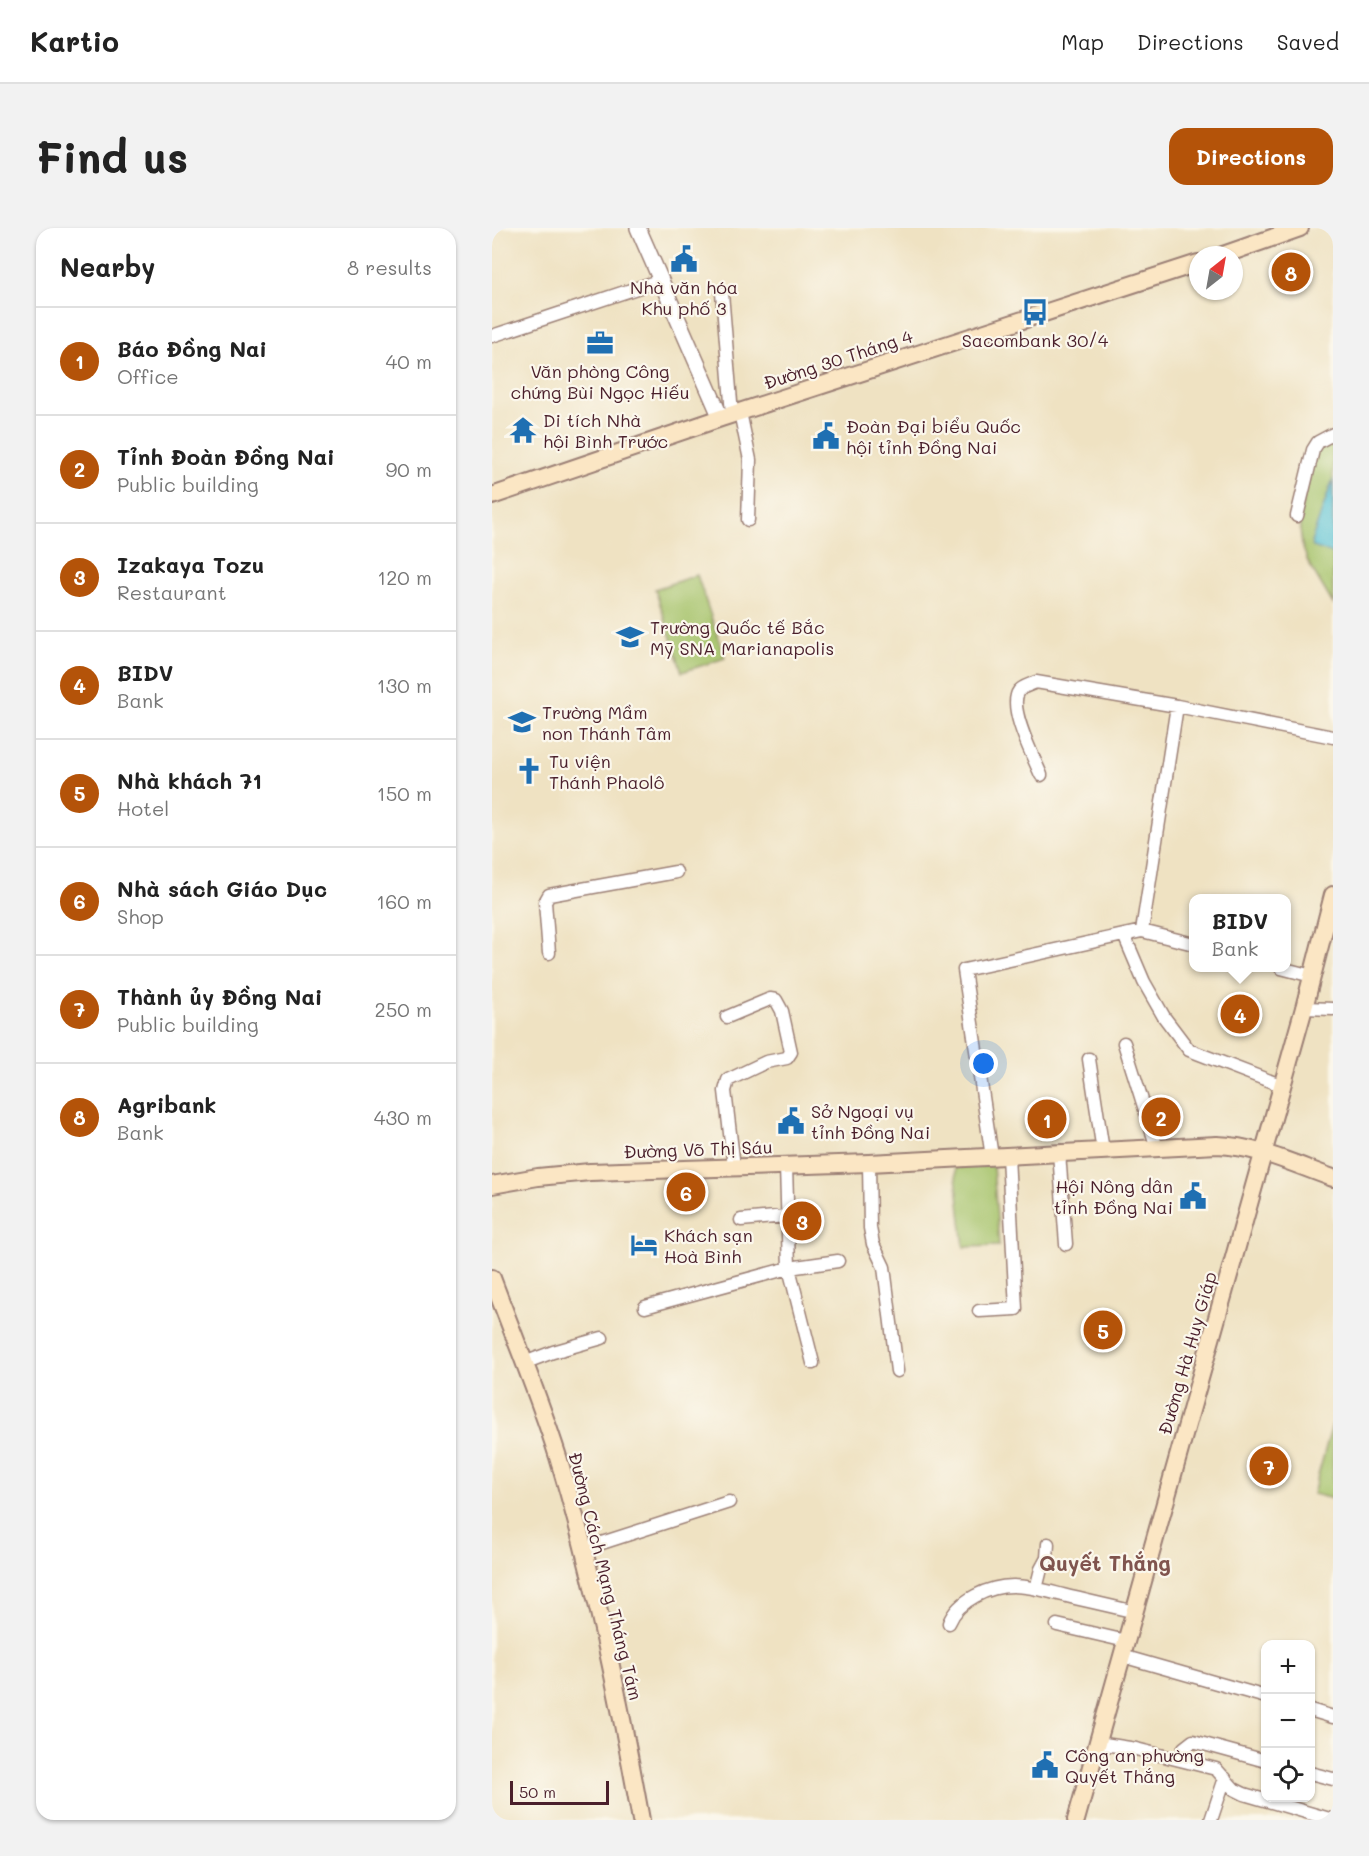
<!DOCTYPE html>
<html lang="en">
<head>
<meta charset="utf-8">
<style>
  :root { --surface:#fff; --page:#f2f2f2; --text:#222; --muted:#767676; --line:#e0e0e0; --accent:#b45309 }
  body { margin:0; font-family:Mali,sans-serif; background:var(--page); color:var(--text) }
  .controls { position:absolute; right:18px; bottom:18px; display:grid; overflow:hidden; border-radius:12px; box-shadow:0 2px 4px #0004 }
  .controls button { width:54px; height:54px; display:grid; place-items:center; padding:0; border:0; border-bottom:2px solid var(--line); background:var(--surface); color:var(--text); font:30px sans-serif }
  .compass { position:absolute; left:697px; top:18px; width:54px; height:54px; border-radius:50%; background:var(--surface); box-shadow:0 2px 4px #0004; rotate:31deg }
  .scale { position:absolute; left:18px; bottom:15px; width:99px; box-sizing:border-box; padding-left:6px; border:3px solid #4a1f2b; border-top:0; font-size:16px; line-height:21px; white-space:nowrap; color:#4a1f2b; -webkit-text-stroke:4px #fbf7ec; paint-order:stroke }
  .you { position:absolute; left:492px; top:836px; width:21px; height:21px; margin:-15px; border:4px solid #fff; border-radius:50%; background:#1a73e8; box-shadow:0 0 0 9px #1a73e833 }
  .badge { display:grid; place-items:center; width:39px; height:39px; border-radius:50%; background:var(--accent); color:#fff; font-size:20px; font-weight:700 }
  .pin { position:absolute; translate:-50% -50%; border:3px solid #fff; box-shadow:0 2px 6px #0006 }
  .popup { position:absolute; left:697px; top:666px; width:102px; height:78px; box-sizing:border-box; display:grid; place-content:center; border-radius:12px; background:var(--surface); filter:drop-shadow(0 2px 4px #0005); font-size:20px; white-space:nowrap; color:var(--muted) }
  .popup b { font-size:22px; color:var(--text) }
  .popup::after { content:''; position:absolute; left:50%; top:100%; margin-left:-12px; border:12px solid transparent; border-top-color:var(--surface) }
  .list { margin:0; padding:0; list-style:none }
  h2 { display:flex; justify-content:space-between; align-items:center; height:78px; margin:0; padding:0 24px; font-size:26px }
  h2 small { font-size:20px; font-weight:400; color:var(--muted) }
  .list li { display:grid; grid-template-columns:39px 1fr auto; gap:18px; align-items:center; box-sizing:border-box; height:108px; padding:0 24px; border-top:2px solid var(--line) }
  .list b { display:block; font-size:22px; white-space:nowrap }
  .list p { margin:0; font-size:20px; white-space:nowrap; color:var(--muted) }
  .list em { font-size:20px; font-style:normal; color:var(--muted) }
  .icon { flex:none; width:33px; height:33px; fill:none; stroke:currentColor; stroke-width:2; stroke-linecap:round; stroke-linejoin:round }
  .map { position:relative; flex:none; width:841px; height:1592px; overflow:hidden; border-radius:18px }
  header { display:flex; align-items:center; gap:36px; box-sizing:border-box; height:84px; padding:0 30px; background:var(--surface); border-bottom:2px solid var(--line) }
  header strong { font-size:28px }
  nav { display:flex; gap:33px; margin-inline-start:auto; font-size:21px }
  .intro { display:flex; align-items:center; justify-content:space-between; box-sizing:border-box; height:144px; padding:0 36px }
  h1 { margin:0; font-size:42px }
  .button { padding:15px 27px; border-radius:18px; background:var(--accent); color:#fff; font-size:21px; font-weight:700 }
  main { display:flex; gap:36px; padding:0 36px }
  aside { flex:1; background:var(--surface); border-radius:18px; box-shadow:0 2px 4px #0004 }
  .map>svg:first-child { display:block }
  .green { fill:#a6c36a; stroke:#78714a; stroke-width:1.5 }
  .water { fill:#58c2d4; stroke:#517080; stroke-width:1.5 }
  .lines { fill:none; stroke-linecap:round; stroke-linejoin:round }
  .minor-casing { stroke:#9c8076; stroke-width:15 }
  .tertiary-casing { stroke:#9c8076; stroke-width:18 }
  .secondary-casing { stroke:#9c8076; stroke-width:20 }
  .minor { stroke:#fff; stroke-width:12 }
  .tertiary { stroke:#fff; stroke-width:15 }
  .secondary { stroke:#fbe6c4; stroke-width:16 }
  .labels { text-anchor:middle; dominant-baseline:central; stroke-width:4.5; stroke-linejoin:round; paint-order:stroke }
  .poi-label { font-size:18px; fill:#4a1f2b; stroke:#fbf7ec; text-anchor:start }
  .street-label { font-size:18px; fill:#4a1f2b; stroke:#fbf7ec }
  .quarter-label { font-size:21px; font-weight:bold; fill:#80544e; stroke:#fbf7ec }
</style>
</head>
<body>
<header>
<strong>Kartio</strong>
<nav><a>Map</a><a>Directions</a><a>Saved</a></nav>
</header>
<div class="intro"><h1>Find us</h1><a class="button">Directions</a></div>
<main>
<aside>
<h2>Nearby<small>8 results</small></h2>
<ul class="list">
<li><span class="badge">1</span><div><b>Báo Đồng Nai</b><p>Office</p></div><em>40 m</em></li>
<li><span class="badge">2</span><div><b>Tỉnh Đoàn Đồng Nai</b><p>Public building</p></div><em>90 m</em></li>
<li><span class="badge">3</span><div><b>Izakaya Tozu</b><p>Restaurant</p></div><em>120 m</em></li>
<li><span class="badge">4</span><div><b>BIDV</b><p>Bank</p></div><em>130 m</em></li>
<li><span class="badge">5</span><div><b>Nhà khách 71</b><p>Hotel</p></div><em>150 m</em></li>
<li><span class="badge">6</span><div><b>Nhà sách Giáo Dục</b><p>Shop</p></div><em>160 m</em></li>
<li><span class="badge">7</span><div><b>Thành ủy Đồng Nai</b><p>Public building</p></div><em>250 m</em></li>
<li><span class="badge">8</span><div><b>Agribank</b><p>Bank</p></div><em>430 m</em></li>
</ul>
</aside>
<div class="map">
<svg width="841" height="1592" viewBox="0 0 841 1592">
  <rect width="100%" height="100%" fill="#fbf7ec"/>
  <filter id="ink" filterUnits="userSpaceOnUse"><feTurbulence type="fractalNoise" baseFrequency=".0167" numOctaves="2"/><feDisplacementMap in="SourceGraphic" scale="12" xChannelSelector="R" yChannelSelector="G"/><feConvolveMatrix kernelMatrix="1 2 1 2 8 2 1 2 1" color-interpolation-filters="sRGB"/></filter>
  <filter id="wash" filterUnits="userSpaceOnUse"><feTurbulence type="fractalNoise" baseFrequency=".008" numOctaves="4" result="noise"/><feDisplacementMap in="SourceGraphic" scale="24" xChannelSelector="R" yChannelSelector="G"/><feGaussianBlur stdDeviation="1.35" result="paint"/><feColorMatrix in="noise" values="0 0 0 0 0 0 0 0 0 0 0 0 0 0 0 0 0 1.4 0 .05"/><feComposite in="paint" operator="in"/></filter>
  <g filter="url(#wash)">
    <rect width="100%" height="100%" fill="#efe2c2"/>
    <path class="green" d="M841,210V376L816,334L810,317L808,301L809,282L823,223Z
      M205,347L233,430L190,444L163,361Z
      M501,937L507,1018L472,1019L463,939Z
      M840,1197L841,1198V1271L821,1266Z"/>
    <path class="water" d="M841,251V326L821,319L819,314Z"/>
  </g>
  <g filter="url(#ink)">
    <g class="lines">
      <defs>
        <path id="minor" d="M230,65L240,186
          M0,108L169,52
          M248,184L258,232L256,292
          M805,288L821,222L826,214L841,206
          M549,547C542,530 515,479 527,463C531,458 538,457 544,454L685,478L841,509
          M650,703L685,478
          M632,707L652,754L672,789L697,822L791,858
          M57,725L53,674L57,667L184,644
          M789,740L820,748
          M812,780L841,781
          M235,789L278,771L284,772L290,783L299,824L295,830L274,834L236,852L233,863L242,939
          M632,815L665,920
          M597,831L611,923
          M567,925L574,1016
          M500,929L472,742L650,703L702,716
          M377,935L378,1000L381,1016L392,1039L405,1143
          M294,938L297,1040L321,1135
          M249,992L294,988
          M153,1079L297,1040L346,1033
          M487,1083L524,1081L516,928
          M32,1135L61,1124L110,1110
          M91,1321L237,1274
          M544,1361L549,1341L555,1330L556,1316
          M457,1395C466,1372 497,1358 521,1358C538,1358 555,1363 571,1367C595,1373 619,1378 643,1384
          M565,1397L634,1413
          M630,1428L774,1469
          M818,1482L841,1489
          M606,1515L644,1521L724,1541L742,1561L752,1566L841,1592
          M688,1531L692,1520L701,1513L774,1533
          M818,1545L841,1551
          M719,1592L733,1550"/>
        <path id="tertiary" d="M146,0L229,190"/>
        <path id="secondary" d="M731,27L808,0
          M0,268L229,190L706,35
          M0,957L46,949L98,944L377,935L725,917C765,918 804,937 841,950
          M0,1050C22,1109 47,1168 66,1229C102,1348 127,1470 149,1592
          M584,1592L812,780L841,667"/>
      </defs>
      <use href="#minor" class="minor-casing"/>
      <use href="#tertiary" class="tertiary-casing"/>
      <use href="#secondary" class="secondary-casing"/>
      <use href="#minor" class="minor"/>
      <use href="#tertiary" class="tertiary"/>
      <use href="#secondary" class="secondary"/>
    </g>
  </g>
  <defs>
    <symbol id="civic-bare" viewBox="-9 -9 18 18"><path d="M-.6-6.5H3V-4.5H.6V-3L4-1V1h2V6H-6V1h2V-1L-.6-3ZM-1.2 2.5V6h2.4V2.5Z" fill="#1f6fb2" stroke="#fbf7ec" stroke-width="2.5" paint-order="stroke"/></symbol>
    <symbol id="bus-bare" viewBox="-9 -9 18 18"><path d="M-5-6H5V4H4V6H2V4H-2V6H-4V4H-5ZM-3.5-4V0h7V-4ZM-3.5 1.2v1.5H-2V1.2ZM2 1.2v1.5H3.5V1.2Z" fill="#1f6fb2" stroke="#fbf7ec" stroke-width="2.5" paint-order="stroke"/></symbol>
    <symbol id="office-bare" viewBox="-9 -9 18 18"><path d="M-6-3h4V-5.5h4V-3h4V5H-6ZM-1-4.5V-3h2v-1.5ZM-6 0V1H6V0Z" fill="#1f6fb2" stroke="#fbf7ec" stroke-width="2.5" paint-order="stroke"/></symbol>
    <symbol id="temple-bare" viewBox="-9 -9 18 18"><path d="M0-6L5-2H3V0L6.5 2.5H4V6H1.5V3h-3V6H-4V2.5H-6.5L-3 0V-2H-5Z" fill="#1f6fb2" stroke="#fbf7ec" stroke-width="2.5" paint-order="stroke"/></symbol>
    <symbol id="school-bare" viewBox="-9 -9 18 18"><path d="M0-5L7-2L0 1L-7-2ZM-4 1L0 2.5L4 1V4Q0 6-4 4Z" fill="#1f6fb2" stroke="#fbf7ec" stroke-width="2.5" paint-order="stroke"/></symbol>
    <symbol id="church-bare" viewBox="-9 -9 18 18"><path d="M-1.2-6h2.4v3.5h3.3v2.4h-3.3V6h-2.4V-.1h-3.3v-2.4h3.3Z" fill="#1f6fb2" stroke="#fbf7ec" stroke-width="2.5" paint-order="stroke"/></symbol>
    <symbol id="hotel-bare" viewBox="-9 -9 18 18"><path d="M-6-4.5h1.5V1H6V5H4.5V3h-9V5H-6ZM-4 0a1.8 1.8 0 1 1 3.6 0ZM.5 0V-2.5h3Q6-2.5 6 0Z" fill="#1f6fb2" stroke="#fbf7ec" stroke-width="2.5" paint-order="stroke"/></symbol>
  </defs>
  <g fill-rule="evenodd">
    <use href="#civic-bare" x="173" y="12" width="38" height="38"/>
    <use href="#bus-bare" x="524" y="65" width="38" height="38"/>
    <use href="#office-bare" x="89" y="96" width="38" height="38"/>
    <use href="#temple-bare" x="12" y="183" width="38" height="38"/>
    <use href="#civic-bare" x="315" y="189" width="38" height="38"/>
    <use href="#school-bare" x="119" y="390" width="38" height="38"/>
    <use href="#school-bare" x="11" y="475" width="38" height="38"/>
    <use href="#church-bare" x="18" y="524" width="38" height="38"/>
    <use href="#civic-bare" x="280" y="874" width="38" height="38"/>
    <use href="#civic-bare" x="682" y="949" width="38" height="38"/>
    <use href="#hotel-bare" x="133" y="998" width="38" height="38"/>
    <use href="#civic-bare" x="534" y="1518" width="38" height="38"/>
  </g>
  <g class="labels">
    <g class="poi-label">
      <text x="192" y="59" text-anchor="middle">Nhà văn hóa<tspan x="192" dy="21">Khu phố 3</tspan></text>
      <text x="543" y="112" text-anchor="middle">Sacombank 30/4</text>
      <text x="108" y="143" text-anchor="middle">Văn phòng Công<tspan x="108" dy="21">chứng Bùi Ngọc Hiếu</tspan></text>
      <text x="51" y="192">Di tích Nhà<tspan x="51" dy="21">hội Bình Trước</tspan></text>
      <text x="354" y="198">Đoàn Đại biểu Quốc<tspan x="354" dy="21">hội tỉnh Đồng Nai</tspan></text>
      <text x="158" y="399">Trường Quốc tế Bắc<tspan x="158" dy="21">Mỹ SNA Marianapolis</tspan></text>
      <text x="50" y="484">Trường Mầm<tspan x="50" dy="21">non Thánh Tâm</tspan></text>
      <text x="57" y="533">Tu viện<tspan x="57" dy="21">Thánh Phaolô</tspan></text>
      <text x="319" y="883">Sở Ngoại vụ<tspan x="319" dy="21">tỉnh Đồng Nai</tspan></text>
      <text x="681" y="958" text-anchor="end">Hội Nông dân<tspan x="681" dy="21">tỉnh Đồng Nai</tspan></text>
      <text x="172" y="1007">Khách sạn<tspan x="172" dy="21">Hoà Bình</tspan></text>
      <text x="573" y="1527">Công an phường<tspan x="573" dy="21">Quyết Thắng</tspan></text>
    </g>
    <g class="street-label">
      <text transform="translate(346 131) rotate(-18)">Đường 30 Tháng 4</text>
      <text transform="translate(206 921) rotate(-2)">Đường Võ Thị Sáu</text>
      <text transform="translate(695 1125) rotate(-74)">Đường Hà Huy Giáp</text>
      <text transform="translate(114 1348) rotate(76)">Đường Cách Mạng Tháng Tám</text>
    </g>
    <g class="quarter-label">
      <text x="613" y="1334">Quyết Thắng</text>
    </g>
  </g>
</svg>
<div class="controls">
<button>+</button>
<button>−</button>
<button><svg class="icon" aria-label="locate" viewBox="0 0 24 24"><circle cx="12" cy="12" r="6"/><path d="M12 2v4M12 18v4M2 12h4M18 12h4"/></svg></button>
</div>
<svg class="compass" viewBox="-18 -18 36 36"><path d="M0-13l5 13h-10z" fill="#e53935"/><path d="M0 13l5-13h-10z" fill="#767676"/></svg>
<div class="scale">50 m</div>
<div class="you"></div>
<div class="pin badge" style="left:555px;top:891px">1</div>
<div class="pin badge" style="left:669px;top:889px">2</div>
<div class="pin badge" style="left:310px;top:993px">3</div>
<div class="pin badge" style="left:748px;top:786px">4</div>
<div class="popup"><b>BIDV</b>Bank</div>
<div class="pin badge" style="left:611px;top:1102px">5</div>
<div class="pin badge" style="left:194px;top:964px">6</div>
<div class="pin badge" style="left:777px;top:1238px">7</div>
<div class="pin badge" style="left:799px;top:44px">8</div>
</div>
</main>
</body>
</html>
